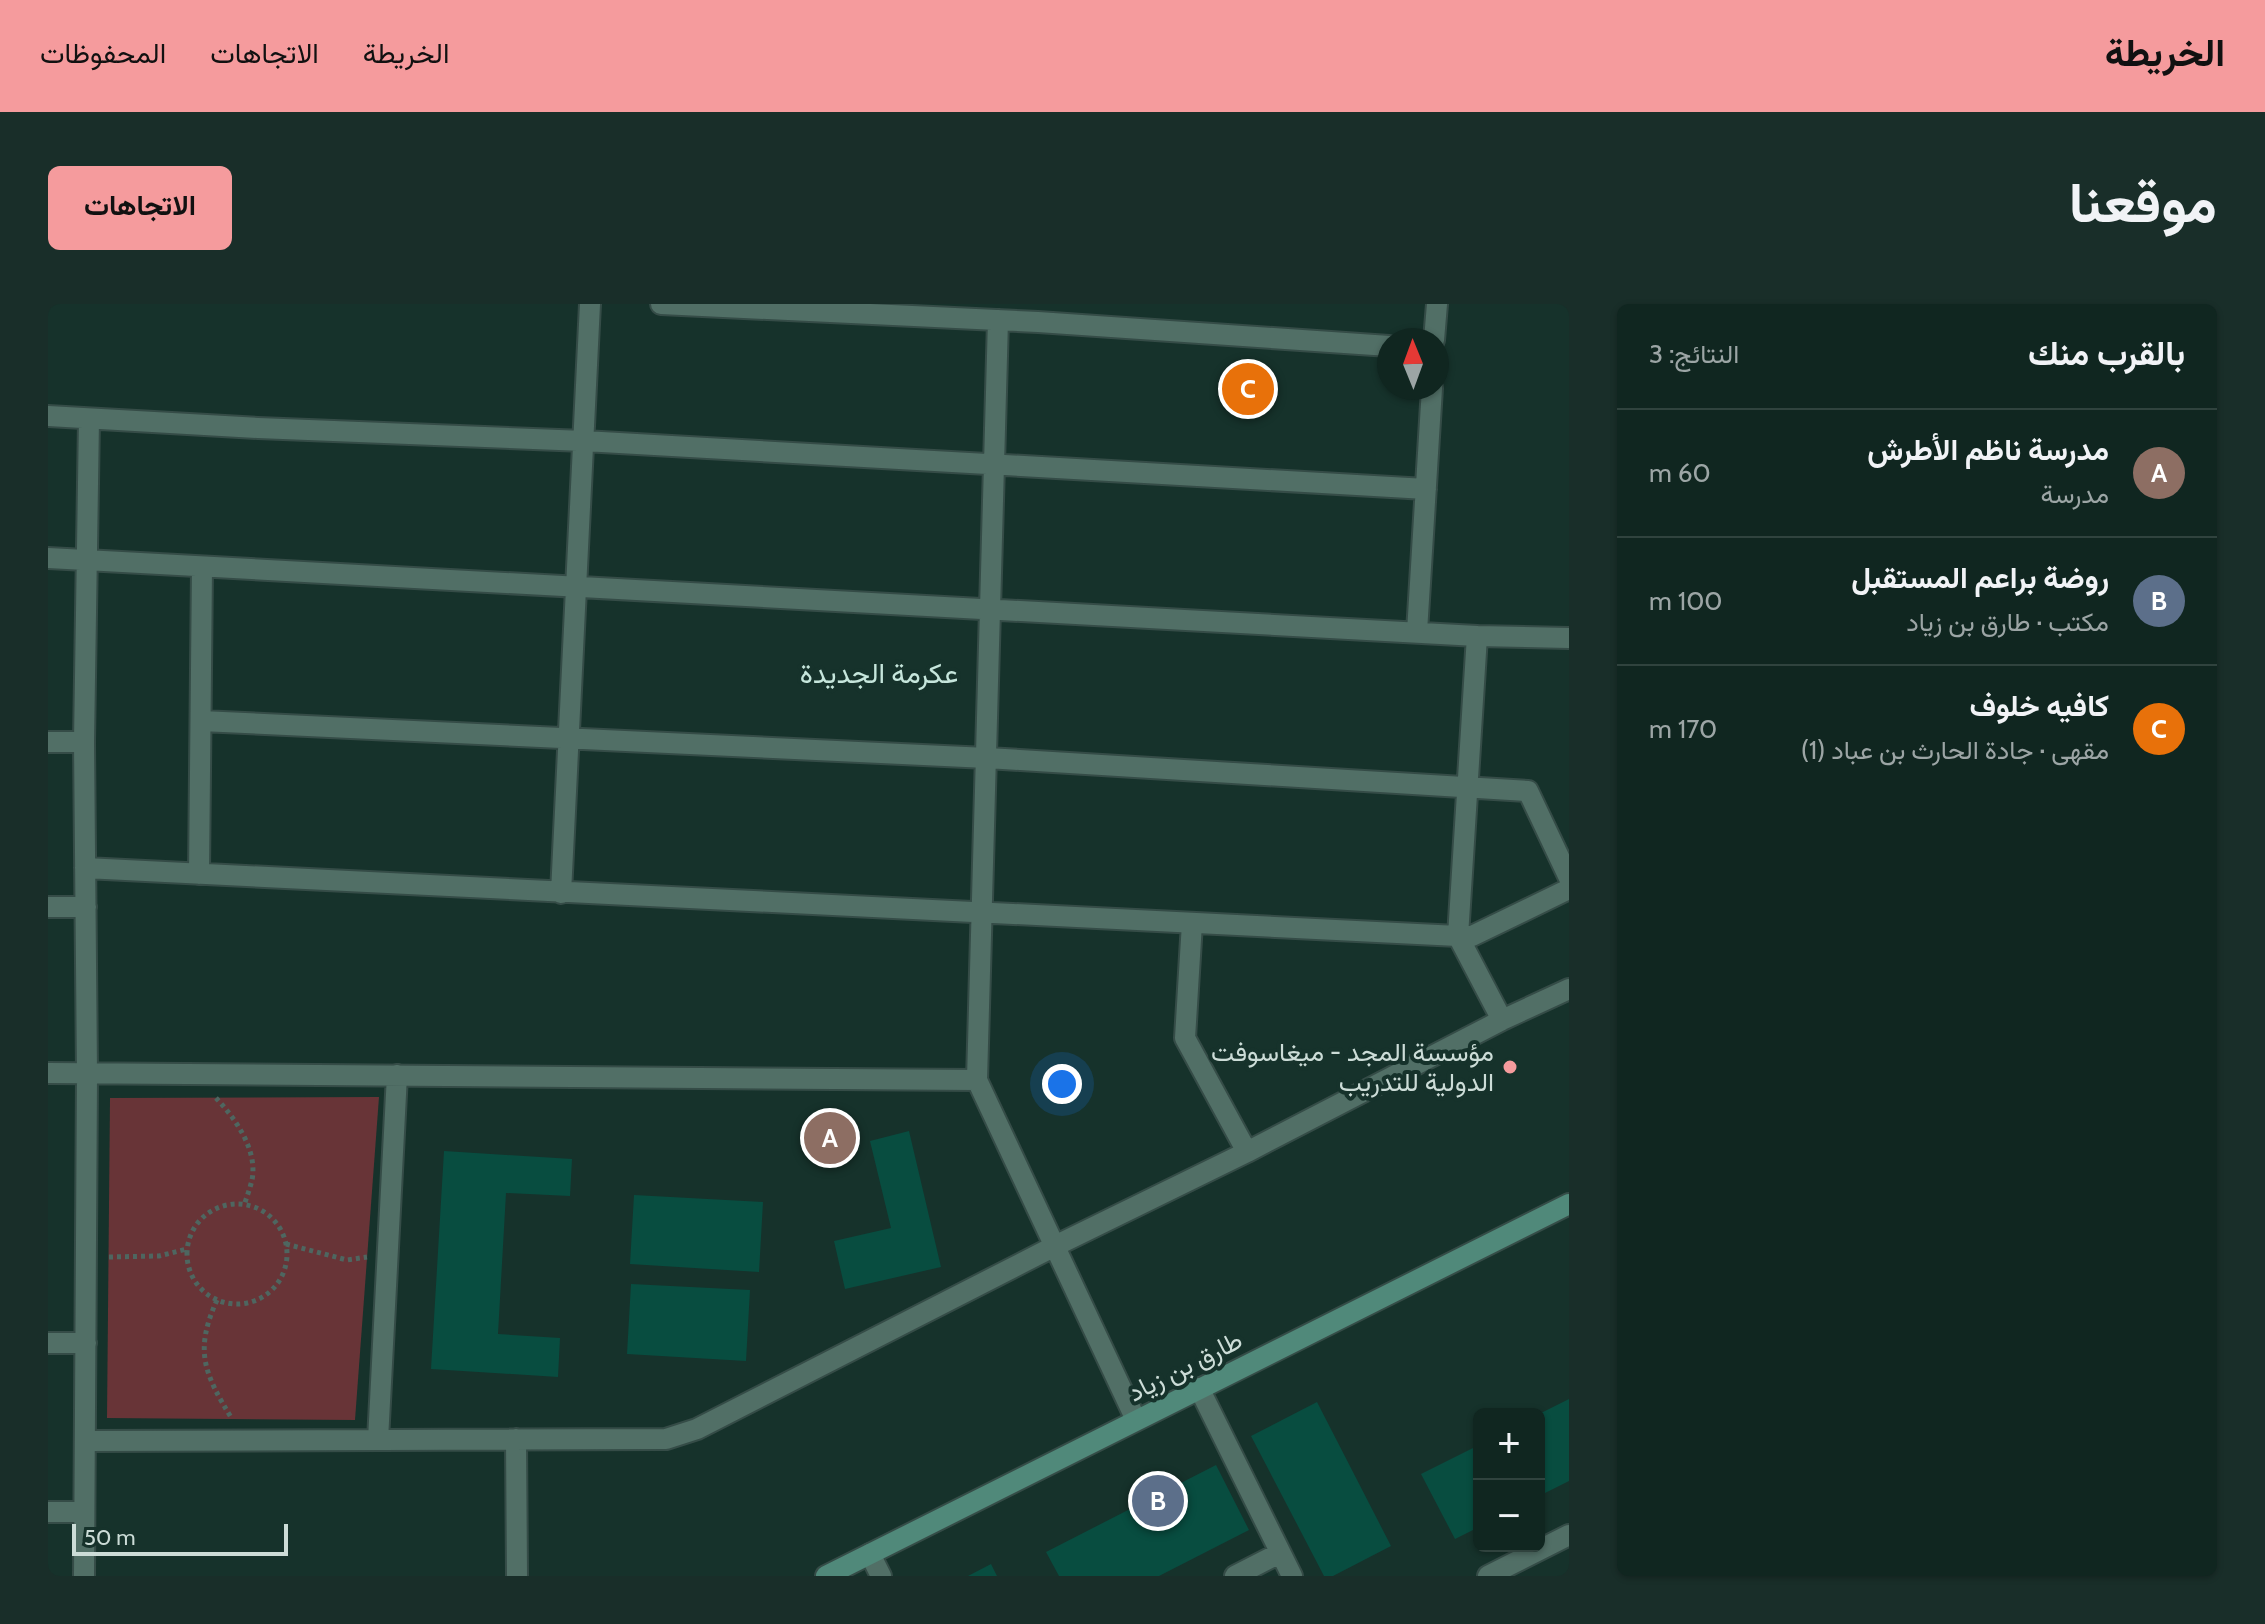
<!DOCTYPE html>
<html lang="ar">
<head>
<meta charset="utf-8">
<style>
  :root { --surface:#102620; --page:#192e29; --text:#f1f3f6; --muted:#9ca5a5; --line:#30433e; --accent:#f59b9d }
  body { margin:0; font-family:Cabin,Vazirmatn,sans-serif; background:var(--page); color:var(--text); direction:rtl }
  .controls { position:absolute; right:24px; bottom:24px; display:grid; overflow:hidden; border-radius:12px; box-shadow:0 2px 6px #0004 }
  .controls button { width:72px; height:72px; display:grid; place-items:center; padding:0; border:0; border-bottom:2px solid var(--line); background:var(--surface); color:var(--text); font:40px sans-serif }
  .compass { position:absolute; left:1329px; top:24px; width:72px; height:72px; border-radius:50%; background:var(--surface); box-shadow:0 2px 6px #0004; rotate:359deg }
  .scale { position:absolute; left:24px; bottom:20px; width:216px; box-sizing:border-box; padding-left:8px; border:4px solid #ccdcd7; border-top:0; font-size:22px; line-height:28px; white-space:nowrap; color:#ccdcd7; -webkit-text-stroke:6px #16322b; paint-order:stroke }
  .you { position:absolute; left:1014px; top:780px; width:28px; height:28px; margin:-20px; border:6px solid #fff; border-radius:50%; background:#1a73e8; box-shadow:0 0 0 12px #1a73e833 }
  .badge { display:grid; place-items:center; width:52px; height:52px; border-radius:50%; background:var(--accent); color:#fff; font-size:26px; font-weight:700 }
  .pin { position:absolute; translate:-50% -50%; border:4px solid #fff; box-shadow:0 2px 8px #0006 }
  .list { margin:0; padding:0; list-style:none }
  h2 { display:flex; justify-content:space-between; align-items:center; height:104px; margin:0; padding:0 32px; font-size:34px }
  h2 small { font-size:26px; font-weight:400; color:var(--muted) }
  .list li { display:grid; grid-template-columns:52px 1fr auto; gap:24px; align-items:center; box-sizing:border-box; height:128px; padding:0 32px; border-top:2px solid var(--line) }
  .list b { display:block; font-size:30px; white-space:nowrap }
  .list p { margin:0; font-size:26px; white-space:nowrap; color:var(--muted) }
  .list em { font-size:26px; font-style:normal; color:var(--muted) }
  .map { position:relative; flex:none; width:1521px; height:1272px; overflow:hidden; direction:ltr; border-radius:12px }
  header { display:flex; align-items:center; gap:48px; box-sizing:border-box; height:112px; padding:0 40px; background:var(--accent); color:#111 }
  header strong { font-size:38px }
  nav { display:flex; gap:44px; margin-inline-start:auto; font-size:28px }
  .intro { display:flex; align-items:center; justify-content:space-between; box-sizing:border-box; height:192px; padding:0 48px }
  h1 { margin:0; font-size:56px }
  .button { padding:20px 36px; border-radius:12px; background:var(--accent); color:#111; font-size:28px; font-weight:700 }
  main { display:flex; gap:48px; padding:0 48px }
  aside { flex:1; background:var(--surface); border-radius:12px; box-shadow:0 2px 6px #0004 }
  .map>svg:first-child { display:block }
  .green { fill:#683437 }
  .building { fill:#084d40 }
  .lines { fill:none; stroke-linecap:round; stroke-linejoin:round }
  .street-casing { stroke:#354c47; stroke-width:24 }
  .secondary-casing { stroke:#354c47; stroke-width:24 }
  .path { stroke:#4e6660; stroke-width:5; stroke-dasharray:4 4; stroke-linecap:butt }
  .street { stroke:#516f66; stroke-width:20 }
  .secondary { stroke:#50897a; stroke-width:20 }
  .poi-dot { fill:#f59b9d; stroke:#16322b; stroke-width:3 }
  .labels { text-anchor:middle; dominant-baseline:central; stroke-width:8; stroke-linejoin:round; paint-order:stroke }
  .poi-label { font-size:26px; fill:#ccdcd7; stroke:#16322b; text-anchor:end }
  .street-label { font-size:26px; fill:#ccdcd7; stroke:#16322b }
  .neighbourhood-label { font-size:28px; fill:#c6e6dc; stroke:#16322b }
</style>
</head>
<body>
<header>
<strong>الخريطة</strong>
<nav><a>الخريطة</a><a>الاتجاهات</a><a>المحفوظات</a></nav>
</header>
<div class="intro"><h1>موقعنا</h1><a class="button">الاتجاهات</a></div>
<main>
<aside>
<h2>بالقرب منك<small>النتائج: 3</small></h2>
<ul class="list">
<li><span class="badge" style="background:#8d6e63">A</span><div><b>مدرسة ناظم الأطرش</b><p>مدرسة</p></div><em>60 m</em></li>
<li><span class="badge" style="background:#5c6f8a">B</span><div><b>روضة براعم المستقبل</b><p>مكتب · طارق بن زياد</p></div><em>100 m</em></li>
<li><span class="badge" style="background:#e8710a">C</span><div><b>كافيه خلوف</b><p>مقهى · جادة الحارث بن عباد (1)</p></div><em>170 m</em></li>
</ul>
</aside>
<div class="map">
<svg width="1521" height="1272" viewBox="0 0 1521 1272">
  <rect width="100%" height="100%" fill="#16322b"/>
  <path class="green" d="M331,793L307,1116L59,1114L62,794Z"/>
  <path class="building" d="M861,827L893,963L797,985L786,937L843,924L822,837Z
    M396,847L524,855L522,892L458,889L450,1030L512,1034L510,1073L383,1065Z
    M586,891L715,898L711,968L582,960Z
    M583,980L702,986L698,1057L579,1050Z
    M1521,1095V1177L1491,1192V1110Z
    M1269,1098L1343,1242L1285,1272H1276L1203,1132Z
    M1431,1141V1223L1407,1235L1373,1170Z
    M1168,1161L1201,1226L1111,1272H1011L998,1248Z
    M943,1260L949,1272H920Z"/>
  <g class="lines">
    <defs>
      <path id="street" d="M613,0L990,18L1341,42
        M950,16L929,776L1088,1116
        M1386,36L1389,0
        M0,112L210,124L536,137L1378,185
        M0,254L1429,332L1521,334
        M1369,328L1384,84
        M1429,332L1410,632H1424L1521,585
        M153,417L939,454L1480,487L1521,574
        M0,438H36
        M37,564L1410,632L1454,716
        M151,570L154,263
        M513,589L542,0
        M0,603H38
        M1144,619L1137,734L1199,848
        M0,769L929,776
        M0,1039H38
        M1151,1084L1244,1272
        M468,1135L469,1272
        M330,1136L349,771
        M37,1137L618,1135L649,1125L1007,942L1199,848L1454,716L1521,685
        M0,1208H36
        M822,1250L833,1272
        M36,1272L39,770L36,438L41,115
        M1187,1272L1232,1249
        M1440,1272L1521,1231"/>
      <path id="secondary" d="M778,1272L1521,900"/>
    </defs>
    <use href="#street" class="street-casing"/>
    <use href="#secondary" class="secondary-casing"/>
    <path class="path" d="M168,794C187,814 210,846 204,876C202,884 199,893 196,901
      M139 950a50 50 0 1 1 100 0a50 50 0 1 1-100 0Z
      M238,940L299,956L319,953
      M61,953L111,952L139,945
      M169,996C146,1047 156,1069 184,1115"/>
    <use href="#street" class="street"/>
    <use href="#secondary" class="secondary"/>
  </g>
  <circle class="poi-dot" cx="1462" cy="763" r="8"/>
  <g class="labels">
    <g class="poi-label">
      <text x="1446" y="748">مؤسسة المجد - ميغاسوفت<tspan x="1446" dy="30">الدولية للتدريب</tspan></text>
    </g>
    <g class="street-label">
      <text transform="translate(1137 1062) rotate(-27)">طارق بن زياد</text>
    </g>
    <g class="neighbourhood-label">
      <text x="831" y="369">عكرمة الجديدة</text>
    </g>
  </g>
</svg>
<div class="controls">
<button>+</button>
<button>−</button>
</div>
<svg class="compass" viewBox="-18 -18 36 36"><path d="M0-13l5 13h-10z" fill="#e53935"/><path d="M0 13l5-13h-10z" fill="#9ca5a5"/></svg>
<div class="scale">50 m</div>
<div class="you"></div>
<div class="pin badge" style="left:782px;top:834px;background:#8d6e63">A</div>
<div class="pin badge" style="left:1110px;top:1197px;background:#5c6f8a">B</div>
<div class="pin badge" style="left:1200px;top:85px;background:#e8710a">C</div>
</div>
</main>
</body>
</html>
